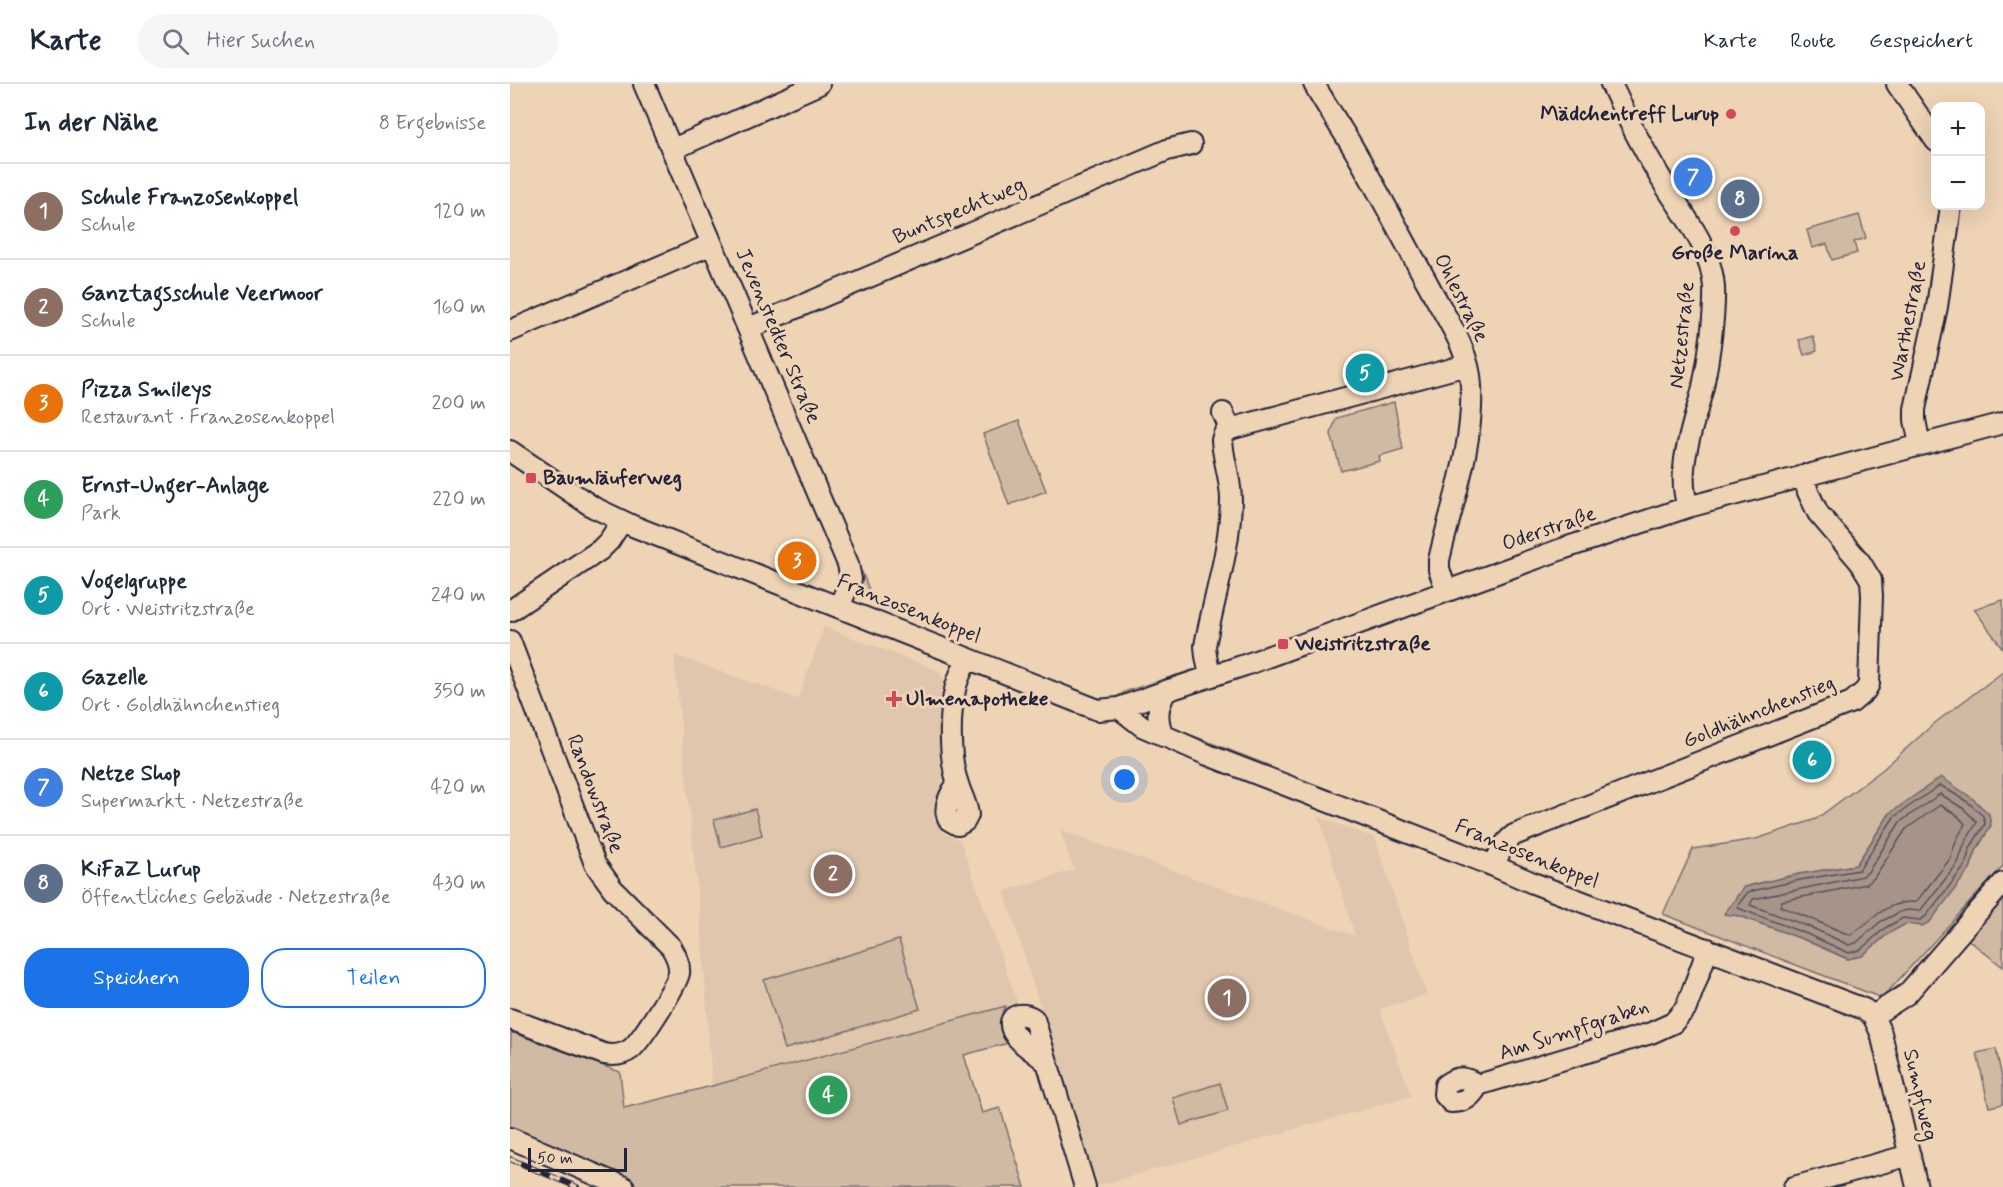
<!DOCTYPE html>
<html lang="de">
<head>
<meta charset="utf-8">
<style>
  :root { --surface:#fff; --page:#f6f6f7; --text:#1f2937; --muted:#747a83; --line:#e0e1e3; --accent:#1a73e8 }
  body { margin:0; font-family:Mynerve,sans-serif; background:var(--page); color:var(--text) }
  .controls { position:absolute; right:18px; top:18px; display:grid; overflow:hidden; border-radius:12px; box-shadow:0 6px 24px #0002 }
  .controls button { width:54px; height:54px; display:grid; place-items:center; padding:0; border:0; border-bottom:2px solid var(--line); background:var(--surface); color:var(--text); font:30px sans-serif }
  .scale { position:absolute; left:18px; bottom:15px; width:99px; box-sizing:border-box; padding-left:6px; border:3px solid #22223b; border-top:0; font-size:16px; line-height:21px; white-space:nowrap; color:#22223b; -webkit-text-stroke:4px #eed3b5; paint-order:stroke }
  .you { position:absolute; left:615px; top:696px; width:21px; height:21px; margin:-15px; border:4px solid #fff; border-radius:50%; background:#1a73e8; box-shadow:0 0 0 9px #1a73e833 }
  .badge { display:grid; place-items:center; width:39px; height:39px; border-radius:50%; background:var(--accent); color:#fff; font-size:20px; font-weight:700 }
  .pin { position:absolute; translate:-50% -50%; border:3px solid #fff; box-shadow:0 2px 6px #0006 }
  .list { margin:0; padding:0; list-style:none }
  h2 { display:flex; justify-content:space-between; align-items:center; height:78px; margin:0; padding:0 24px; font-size:26px }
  h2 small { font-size:20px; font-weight:400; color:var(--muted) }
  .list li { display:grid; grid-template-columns:39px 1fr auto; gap:18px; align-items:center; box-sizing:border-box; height:96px; padding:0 24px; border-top:2px solid var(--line) }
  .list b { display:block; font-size:22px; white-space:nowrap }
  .list p { margin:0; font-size:20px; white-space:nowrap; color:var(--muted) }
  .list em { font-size:20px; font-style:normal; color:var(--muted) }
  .actions { display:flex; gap:12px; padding:18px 24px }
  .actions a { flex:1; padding:14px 0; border:2px solid var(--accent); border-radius:24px; text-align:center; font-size:21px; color:var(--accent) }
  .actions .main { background:var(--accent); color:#fff }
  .icon { flex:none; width:33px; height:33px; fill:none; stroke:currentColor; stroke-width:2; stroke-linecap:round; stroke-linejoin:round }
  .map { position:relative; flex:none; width:1493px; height:1103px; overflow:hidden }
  header { display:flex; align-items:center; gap:36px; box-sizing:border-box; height:84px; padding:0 30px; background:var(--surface); border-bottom:2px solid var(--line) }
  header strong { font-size:28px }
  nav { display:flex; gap:33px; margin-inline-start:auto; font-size:21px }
  .search { width:420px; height:54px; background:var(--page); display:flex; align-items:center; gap:15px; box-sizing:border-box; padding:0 21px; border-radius:33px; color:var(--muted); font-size:22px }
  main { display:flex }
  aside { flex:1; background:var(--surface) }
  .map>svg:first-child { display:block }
  .built { fill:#dfc6ac }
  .green { fill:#d1baa4; stroke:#7a6e70; stroke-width:1.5; fill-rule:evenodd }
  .water { fill:#a69489; stroke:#71666a; stroke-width:1.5 }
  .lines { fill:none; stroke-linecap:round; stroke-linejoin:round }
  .shore { stroke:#57505a; stroke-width:1.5 }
  .minor-casing { stroke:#22223b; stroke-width:24 }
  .minor { stroke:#eed3b5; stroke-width:20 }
  .rail-casing { stroke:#22223b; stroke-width:6 }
  .rail { stroke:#eed3b5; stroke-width:4; stroke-dasharray:11; stroke-linecap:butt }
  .poi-dot { fill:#d1495b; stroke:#eed3b5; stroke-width:2 }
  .labels { text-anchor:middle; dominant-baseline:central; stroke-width:6; stroke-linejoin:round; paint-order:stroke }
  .poi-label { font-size:21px; font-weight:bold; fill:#22223b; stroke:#eed3b5; text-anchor:start }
  .street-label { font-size:21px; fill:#22223b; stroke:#eed3b5 }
</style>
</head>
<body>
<header>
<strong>Karte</strong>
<div class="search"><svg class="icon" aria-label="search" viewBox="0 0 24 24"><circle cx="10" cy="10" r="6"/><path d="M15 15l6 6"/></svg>Hier suchen</div>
<nav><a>Karte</a><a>Route</a><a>Gespeichert</a></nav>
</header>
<main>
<aside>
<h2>In der Nähe<small>8 Ergebnisse</small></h2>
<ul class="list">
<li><span class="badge" style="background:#8d6e63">1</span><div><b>Schule Franzosenkoppel</b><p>Schule</p></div><em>120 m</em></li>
<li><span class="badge" style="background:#8d6e63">2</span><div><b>Ganztagsschule Veermoor</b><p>Schule</p></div><em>160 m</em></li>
<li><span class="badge" style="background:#e8710a">3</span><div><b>Pizza Smileys</b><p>Restaurant · Franzosenkoppel</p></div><em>200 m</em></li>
<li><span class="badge" style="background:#2e9e5b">4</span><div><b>Ernst-Unger-Anlage</b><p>Park</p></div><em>220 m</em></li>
<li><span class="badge" style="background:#0f9aa8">5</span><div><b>Vogelgruppe</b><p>Ort · Weistritzstraße</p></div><em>240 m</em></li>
<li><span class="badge" style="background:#0f9aa8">6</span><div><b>Gazelle</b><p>Ort · Goldhähnchenstieg</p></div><em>350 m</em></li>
<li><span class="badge" style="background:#3f7fe0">7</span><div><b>Netze Shop</b><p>Supermarkt · Netzestraße</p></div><em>420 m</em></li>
<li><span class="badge" style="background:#5c6f8a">8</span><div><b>KiFaZ Lurup</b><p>Öffentliches Gebäude · Netzestraße</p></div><em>430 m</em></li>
</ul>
<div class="actions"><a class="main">Speichern</a><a>Teilen</a></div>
</aside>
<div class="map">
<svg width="1493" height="1103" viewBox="0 0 1493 1103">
  <rect width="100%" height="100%" fill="#eed3b5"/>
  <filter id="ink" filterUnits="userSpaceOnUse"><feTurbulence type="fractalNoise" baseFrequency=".0167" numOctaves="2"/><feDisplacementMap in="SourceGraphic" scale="12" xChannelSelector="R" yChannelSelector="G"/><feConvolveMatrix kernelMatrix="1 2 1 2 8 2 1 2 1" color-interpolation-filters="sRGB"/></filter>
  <g filter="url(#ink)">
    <path class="built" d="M314,543L427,586L434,596L429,625V669L433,703L424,727V735L435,750L450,756L507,918L202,1002L192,854L164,571L288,615Z
      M809,733L865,754L917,911L870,925L901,1012L587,1102L494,807L564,786L550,746L845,852Z"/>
    <path class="green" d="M1349,131L1356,154L1344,158L1347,169L1322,176L1317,160L1302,164L1297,146Z
      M1303,252L1307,267L1294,271L1289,256Z
      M884,318L893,365L869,372L870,377L831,387L821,350L826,334Z
      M509,337L536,407L499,421L473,350Z
      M352,488L361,511L354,514L344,511L348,490Z
      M1493,516V565L1464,525Z
      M683,586L677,591L608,616L606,613L617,607Z
      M1493,588V782L1372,914L1153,830L1183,765L1246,755L1306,735L1372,686L1426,638ZM1380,729L1481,741L1466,767L1460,785L1412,842L1396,839L1379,849L1352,872L1337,875L1295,856L1230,832L1215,830L1234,803L1289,790L1346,781Z
      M668,646L760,682L758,687L666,651Z
      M245,725L252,751L211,763L204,736Z
      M1493,812V883L1457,855Z
      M389,856L410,925L275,965L254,896Z
      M496,922C488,936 487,946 498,959L454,971L472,1029L490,1024L515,1103H110L0,1057L1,948L110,988L114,1024L202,1002Z
      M1486,965L1493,999V1020L1479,1023L1467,969Z
      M710,999L718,1027L671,1041L663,1014Z"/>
    <path class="water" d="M1431,693L1462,714L1479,730L1481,741L1466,767L1460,785L1420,838L1412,842L1396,840L1379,849L1352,872L1338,875L1295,856L1230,832L1214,830L1234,803L1289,790L1346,781L1380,729Z"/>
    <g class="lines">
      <path class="shore" d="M1430,701L1459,719L1473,732L1475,740L1460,764L1455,782L1415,833L1410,836L1393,834L1375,844L1350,866L1339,869L1297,850L1228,824V821L1238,808L1290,796L1349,786L1384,733Z
        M1430,710L1454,725L1467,738L1454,761L1448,779L1410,827L1397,826L1390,828L1370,838L1346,859L1339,861L1300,843L1240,821L1243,815L1353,792L1358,788L1390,738Z
        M1430,721L1448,732L1455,740L1446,757L1440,775L1406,818C1373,817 1365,836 1340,851L1270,822L1272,817L1357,800L1364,794L1396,745Z"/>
      <defs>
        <path id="minor" d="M134,0L338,480L341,495L329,523
          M804,0C816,21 829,41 842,62C869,108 893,155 919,202C935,233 960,266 961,302C964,361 942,419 929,476V486L937,507
          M1101,0C1116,32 1132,63 1150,93C1170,127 1201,161 1204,203C1205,231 1199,274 1193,303C1184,341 1165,384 1178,423
          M1387,0L1426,57
          M163,65L309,0
          M239,244L657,66L681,60
          M0,247L202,160
          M720,345L957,281
          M1410,361L1405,336V325L1427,223L1441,122
          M0,367L83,423L123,442L588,626L609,624L656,607L735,581L1052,465L1178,423L1493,339
          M0,527L90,466L99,457L112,437
          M0,557L85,780L103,805L161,863C166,871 170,879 169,889C167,901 130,958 121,965C113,971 104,972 94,970L0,935
          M700,592L696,572L695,562C704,513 720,466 721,416C721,395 713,376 712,356L714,350L720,345L713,329
          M609,624L632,642L698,671L984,782L1023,799L1354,925L1363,932L1371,949L1407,1103
          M653,652C646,634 647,623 656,607
          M447,700C440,710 432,724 439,736L448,741L455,737L458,731C457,720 451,711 448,700C439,675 439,632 445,606C447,595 453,585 457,575
          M984,782C989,770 993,759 1004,751L1342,618L1355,607L1359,600L1362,512L1361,496L1350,478L1308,429L1298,408L1293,391
          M1363,932L1397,910L1493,799
          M535,977C525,968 510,960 503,948C495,932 511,926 524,935L575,1103
          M968,1001C961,1014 955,1018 941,1018L934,1010L935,1001C948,991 955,993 968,1001L1141,949L1163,939L1176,924L1198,865
          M0,1054L114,1103
          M1284,1103L1400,1071"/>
      </defs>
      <use href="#minor" class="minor-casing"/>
      <use href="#minor" class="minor"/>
      <defs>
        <path id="rail" d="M0,1075L67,1103"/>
      </defs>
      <use href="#rail" class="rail-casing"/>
      <use href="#rail" class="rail"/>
    </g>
  </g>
  <g class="poi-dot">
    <circle cx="1221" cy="30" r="6"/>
    <circle cx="1225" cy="147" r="6"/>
    <rect x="15" y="388" width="12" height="12" rx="3"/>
    <rect x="767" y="554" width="12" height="12" rx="3"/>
    <path d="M381 606h6v6h6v6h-6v6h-6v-6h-6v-6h6z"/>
  </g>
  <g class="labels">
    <g class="poi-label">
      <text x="1209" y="30" text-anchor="end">Mädchentreff Lurup</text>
      <text x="1225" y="169" text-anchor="middle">Große Marina</text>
      <text x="33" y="394">Baumläuferweg</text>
      <text x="785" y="560">Weistritzstraße</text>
      <text x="396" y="615">Ulmenapotheke</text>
    </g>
    <g class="street-label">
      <text transform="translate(449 127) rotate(-23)">Buntspechtweg</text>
      <text transform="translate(951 214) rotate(63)">Ohlestraße</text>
      <text transform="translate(1398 237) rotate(-79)">Warthestraße</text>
      <text transform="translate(1172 251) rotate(-84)">Netzestraße</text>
      <text transform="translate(268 252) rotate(67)">Jevenstedter Straße</text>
      <text transform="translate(1039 445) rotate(-19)">Oderstraße</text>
      <text transform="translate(399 525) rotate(22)">Franzosenkoppel</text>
      <text transform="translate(1249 628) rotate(-22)">Goldhähnchenstieg</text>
      <text transform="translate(85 710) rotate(69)">Randowstraße</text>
      <text transform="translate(1017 770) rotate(22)">Franzosenkoppel</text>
      <text transform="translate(1064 946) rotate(-18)">Am Sumpfgraben</text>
      <text transform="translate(1410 1011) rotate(77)">Sumpfweg</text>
    </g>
  </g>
</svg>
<div class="controls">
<button>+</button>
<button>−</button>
</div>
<div class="scale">50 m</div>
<div class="you"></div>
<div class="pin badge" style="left:717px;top:914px;background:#8d6e63">1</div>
<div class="pin badge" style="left:323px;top:790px;background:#8d6e63">2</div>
<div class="pin badge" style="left:287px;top:477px;background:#e8710a">3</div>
<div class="pin badge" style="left:318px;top:1011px;background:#2e9e5b">4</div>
<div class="pin badge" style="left:855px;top:289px;background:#0f9aa8">5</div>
<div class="pin badge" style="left:1302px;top:676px;background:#0f9aa8">6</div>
<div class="pin badge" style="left:1183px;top:93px;background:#3f7fe0">7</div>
<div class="pin badge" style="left:1230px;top:115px;background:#5c6f8a">8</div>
</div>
</main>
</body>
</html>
